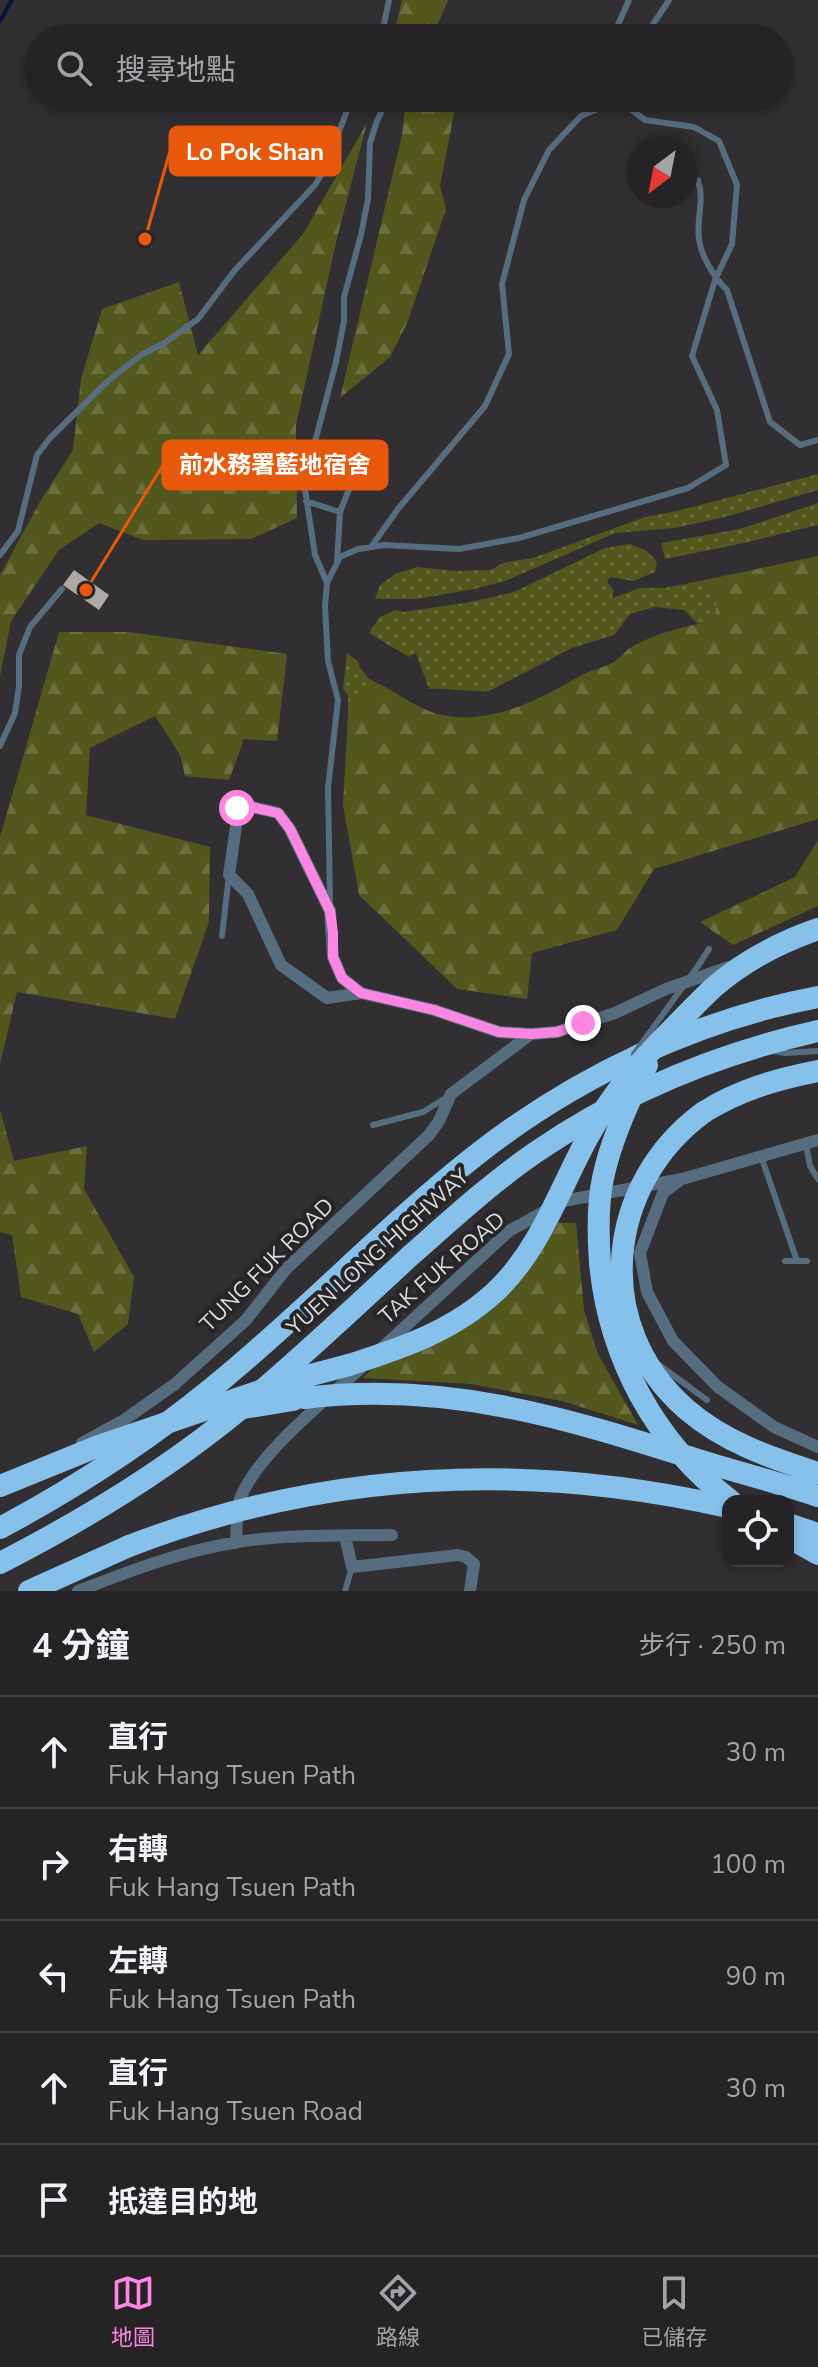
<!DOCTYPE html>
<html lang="zh-TW">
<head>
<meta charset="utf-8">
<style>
  :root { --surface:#252325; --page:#2d2b2d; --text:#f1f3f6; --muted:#a3a4a7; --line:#424042; --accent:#fd86e2 }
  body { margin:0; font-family:"Nunito Sans","Noto Sans TC",sans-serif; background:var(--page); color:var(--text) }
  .controls { position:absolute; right:24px; bottom:24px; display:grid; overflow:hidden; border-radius:16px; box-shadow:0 4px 12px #0003 }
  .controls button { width:72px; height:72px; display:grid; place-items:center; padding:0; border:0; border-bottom:2px solid var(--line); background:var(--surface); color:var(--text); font:40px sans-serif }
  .compass { position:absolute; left:626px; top:136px; width:72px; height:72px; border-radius:50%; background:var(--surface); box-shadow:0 4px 12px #0003; rotate:212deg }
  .stop { position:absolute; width:24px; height:24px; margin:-18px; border:6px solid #fd86e2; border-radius:50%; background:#fff }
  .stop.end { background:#fd86e2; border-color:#fff; box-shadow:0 2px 8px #0008 }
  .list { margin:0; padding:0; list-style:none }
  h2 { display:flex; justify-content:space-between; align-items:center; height:104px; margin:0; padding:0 32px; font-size:34px }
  h2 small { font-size:26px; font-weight:400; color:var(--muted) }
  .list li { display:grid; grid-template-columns:52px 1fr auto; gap:24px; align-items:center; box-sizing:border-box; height:112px; padding:0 32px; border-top:2px solid var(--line) }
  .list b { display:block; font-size:30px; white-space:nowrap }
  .list p { margin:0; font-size:26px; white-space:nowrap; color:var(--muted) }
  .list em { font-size:26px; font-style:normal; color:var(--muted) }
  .icon { flex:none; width:44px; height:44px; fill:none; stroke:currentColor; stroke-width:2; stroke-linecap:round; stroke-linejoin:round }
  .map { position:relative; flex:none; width:818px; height:1591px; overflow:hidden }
  .search { position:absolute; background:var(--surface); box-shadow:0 4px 12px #0003; left:24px; right:24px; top:24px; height:88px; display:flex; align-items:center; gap:20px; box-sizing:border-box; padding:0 28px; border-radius:44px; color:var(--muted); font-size:30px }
  .sheet { height:664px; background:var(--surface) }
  nav { display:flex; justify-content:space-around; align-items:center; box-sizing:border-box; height:112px; border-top:2px solid var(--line); background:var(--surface); font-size:22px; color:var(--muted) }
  nav a { display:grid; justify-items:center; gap:4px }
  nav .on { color:var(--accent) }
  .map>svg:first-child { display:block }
  .grass { fill:url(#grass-dots) }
  .forest { fill:url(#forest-firs) }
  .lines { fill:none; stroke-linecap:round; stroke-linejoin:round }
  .stream { stroke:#04133f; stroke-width:4 }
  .building { fill:#aca9a7 }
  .lane { stroke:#566d7f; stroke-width:6 }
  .street { stroke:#566d7f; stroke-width:12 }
  .highway { stroke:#86c1ec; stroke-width:22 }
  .lane-bridge { stroke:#566d7f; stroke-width:6 }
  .highway-bridge { stroke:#86c1ec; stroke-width:22 }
  .route { stroke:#fd86e2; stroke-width:10 }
  .labels { text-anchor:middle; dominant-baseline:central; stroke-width:8; stroke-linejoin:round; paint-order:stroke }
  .street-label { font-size:22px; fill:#dddcdd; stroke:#272527 }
  .leader { fill:none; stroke:#e8590c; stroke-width:3 }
  .callout-dot { fill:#e8590c; stroke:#272527; stroke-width:3 }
  .callout { fill:#e8590c; stroke:#e8590c; stroke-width:3 }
  .callout-label { font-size:24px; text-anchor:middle; font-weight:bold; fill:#fff }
</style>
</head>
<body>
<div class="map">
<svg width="818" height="1591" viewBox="0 0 818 1591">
  <defs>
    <pattern id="grass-dots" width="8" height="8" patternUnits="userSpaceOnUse" patternTransform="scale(2)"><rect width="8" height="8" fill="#52581d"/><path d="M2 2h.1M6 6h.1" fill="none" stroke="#6a6f3d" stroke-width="1.8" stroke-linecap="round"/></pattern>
    <pattern id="forest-firs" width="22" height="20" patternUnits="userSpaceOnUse" patternTransform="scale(2)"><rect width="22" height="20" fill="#52581d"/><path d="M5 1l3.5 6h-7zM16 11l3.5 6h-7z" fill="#6a6f3d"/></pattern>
  </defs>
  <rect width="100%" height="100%" fill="#312f31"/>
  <path class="grass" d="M818,474V490L725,517L675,528L615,533L505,581L474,589L417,599H375L380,585L395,574L417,567L454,571L490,570L506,562L533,558L645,517L677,511Z
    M818,503V525L744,543L665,559L661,543L740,529Z
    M630,544L647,551L657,562L655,572L633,581L610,577L607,582L614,591L612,595L613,598L640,588H664L700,581L717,602L714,621L698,624L684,610L655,607L630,614L614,635L572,648L489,691C469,692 449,688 429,689L416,653L409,657L369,633L380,617L396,610L403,612L471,602L514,592L605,548Z
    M347,653L359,663V666L368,678L377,683L348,715V695L343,689Z"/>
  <path class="forest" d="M402,0H448L436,29L441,38H393Z
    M406,98H457L440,186L446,209L408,321L390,357L340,398L402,135Z
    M367,123L337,238L296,425L297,518L251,539L143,540L99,523L59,550L11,621L0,676V575L41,500L73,450L81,379L102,309L179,282L198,355L303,234Z
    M818,556V819L654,869L617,930L532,953L527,999L457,989L359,895L343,805L348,715L377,683C399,693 418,710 442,715C494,726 542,697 586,673C595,669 606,667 614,662C621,657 626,650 633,646C659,632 686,626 714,621L717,602L700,581Z
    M59,632H129L287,654L277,741L244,739L229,780L185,776L180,755L155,716L90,748L86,815L210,847L209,922L175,1019L17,992L0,1064V837Z
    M818,840V906L733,945L700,922L795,877Z
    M0,1110L14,1161L87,1146L84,1189L134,1277L128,1324L94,1352L78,1314L21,1297L12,1235L0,1232Z
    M557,1223H576L584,1310L598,1354L638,1425L562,1401L471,1384L363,1378L378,1363L408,1355Z"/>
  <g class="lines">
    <path class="stream" d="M0,21L12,0"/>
  </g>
  <path class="building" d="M74,570L109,595L99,610L63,585Z"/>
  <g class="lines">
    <path class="lane" d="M375,38L384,24L389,0
      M612,38L629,0
      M644,38L669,0
      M698,180C705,201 696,218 699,239C701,256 715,279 727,290L770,422L800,445L818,440
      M306,501L340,512
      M371,547L398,509L485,406L509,354L502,284L524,200L549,150L581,116L619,100
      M0,555L18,531L37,455L50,438L109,380L141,355L166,342L198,319L235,270L315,185L324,170L352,98
      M337,561L340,512L362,457
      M327,583L340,557L358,549L384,545L459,549L519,538L688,488L726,465L717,410L692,356L715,280L732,244L737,185L719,141L694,127L645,120L619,100L618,98
      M0,746L15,713L19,686V655L30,627L62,589
      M330,901L328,788L338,700L328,661L325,606L327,583L315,555L305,489L311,457L336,362L344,321V297L361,235L368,199L370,143L377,121L388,98
      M222,936L229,875
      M698,966L709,949
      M774,1051L785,1053L818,1051
      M373,1125L423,1112L447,1097
      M806,1144L810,1166L818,1179
      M761,1156L797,1261
      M785,1261H807
      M659,1365L707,1400
      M345,1591L352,1567"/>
    <path class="street" d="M361,993L327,998L281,965L248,894L229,875L239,806L243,805L278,813L290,829L330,911L333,957L342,978L361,993L434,1010L499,1032L531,1034L557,1032L615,1013L666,989L729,967
      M679,1181L663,1193L640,1253L647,1292L673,1341L718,1387L774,1427L818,1447
      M382,1348L509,1231L563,1201L682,1179L818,1140
      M82,1443L124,1420L175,1384L246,1320L286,1269L429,1135L439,1121L451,1094L531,1034
      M345,1536L352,1567L458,1555L466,1557L474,1564L470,1591
      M236,1543C237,1529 236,1512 240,1499C256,1455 327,1399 363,1366
      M78,1591C130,1571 181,1551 238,1542C289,1534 340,1536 392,1535"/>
    <path class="highway" d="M704,1112C739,1090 777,1079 818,1071
      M292,1380L349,1365
      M788,1524L818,1534
      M0,1528C75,1488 146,1442 212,1388C305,1313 386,1225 480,1152C578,1076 696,1020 818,997
      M788,1537L818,1554
      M0,1563C84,1520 166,1470 239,1410C298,1361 354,1308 410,1256C451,1220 491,1183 536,1152C622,1093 716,1054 818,1031
      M29,1591L129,1546"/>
    <path class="lane-bridge" d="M634,1054L698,966"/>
    <path class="highway-bridge" d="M647,1065C629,1100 611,1140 603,1178C597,1206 598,1235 600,1263C609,1358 655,1443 731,1501
      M704,1112C605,1184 591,1326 686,1409C724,1442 771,1458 818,1473
      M349,1365C402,1348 453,1331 495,1292C540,1250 559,1190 588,1137C612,1093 639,1062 674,1027C687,1014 699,1001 713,988C742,962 781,942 818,929
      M304,1398C445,1381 563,1417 695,1459C736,1472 777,1482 818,1496
      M243,1408L293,1400
      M0,1486L96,1447L292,1380
      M129,1546C324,1471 525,1461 728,1507"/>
  </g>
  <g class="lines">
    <path class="route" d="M237,808L243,805L278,813L290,829L330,911L333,933V957L342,978L361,993L434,1010L499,1032L531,1034L557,1032L583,1023"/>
  </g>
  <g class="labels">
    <g class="street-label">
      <text transform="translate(378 1252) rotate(-42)">YUEN LONG HIGHWAY</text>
      <text transform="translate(267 1265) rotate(-45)">TUNG FUK ROAD</text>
      <text transform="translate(442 1268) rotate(-41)">TAK FUK ROAD</text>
    </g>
  </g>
  <path class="leader" d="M145 239L170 151M86 590L163 465"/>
  <g class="callout-dot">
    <circle cx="145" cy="239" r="8"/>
    <circle cx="86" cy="590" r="8"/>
  </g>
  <g class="callout">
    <rect x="170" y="127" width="170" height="48" rx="8"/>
    <rect x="163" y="441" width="224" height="48" rx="8"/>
  </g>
  <g class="callout-label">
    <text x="255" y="160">Lo Pok Shan</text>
    <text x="275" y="473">前水務署藍地宿舍</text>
  </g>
</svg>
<div class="controls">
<button><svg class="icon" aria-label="locate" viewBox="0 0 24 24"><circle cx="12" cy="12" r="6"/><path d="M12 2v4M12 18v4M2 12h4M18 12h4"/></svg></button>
</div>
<svg class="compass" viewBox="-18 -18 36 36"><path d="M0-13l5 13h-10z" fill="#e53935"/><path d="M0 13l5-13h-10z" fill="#a3a4a7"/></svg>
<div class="stop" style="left:237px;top:808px"></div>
<div class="stop end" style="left:583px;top:1023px"></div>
<div class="search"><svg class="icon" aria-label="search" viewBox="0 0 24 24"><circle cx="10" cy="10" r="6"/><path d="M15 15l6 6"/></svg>搜尋地點</div>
</div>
<section class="sheet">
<h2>4 分鐘<small>步行 · 250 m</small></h2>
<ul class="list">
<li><svg class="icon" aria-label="ahead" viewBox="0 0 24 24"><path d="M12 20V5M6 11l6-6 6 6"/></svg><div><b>直行</b><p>Fuk Hang Tsuen Path</p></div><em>30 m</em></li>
<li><svg class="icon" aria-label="right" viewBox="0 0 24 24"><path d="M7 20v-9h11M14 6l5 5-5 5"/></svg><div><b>右轉</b><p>Fuk Hang Tsuen Path</p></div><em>100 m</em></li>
<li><svg class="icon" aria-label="left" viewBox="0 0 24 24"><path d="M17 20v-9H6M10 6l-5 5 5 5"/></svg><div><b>左轉</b><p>Fuk Hang Tsuen Path</p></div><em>90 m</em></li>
<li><svg class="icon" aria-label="ahead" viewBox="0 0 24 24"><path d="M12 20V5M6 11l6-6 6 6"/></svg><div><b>直行</b><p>Fuk Hang Tsuen Road</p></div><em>30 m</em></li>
<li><svg class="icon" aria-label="arrive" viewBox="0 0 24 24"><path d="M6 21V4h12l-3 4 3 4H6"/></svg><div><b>抵達目的地</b></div></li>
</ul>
</section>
<nav>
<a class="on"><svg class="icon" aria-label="map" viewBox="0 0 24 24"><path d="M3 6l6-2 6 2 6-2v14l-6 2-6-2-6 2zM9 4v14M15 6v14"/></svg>地圖</a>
<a><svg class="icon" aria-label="directions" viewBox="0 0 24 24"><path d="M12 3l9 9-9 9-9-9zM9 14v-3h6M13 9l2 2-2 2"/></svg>路線</a>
<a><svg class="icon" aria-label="saved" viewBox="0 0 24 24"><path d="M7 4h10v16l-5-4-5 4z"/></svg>已儲存</a>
</nav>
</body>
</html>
